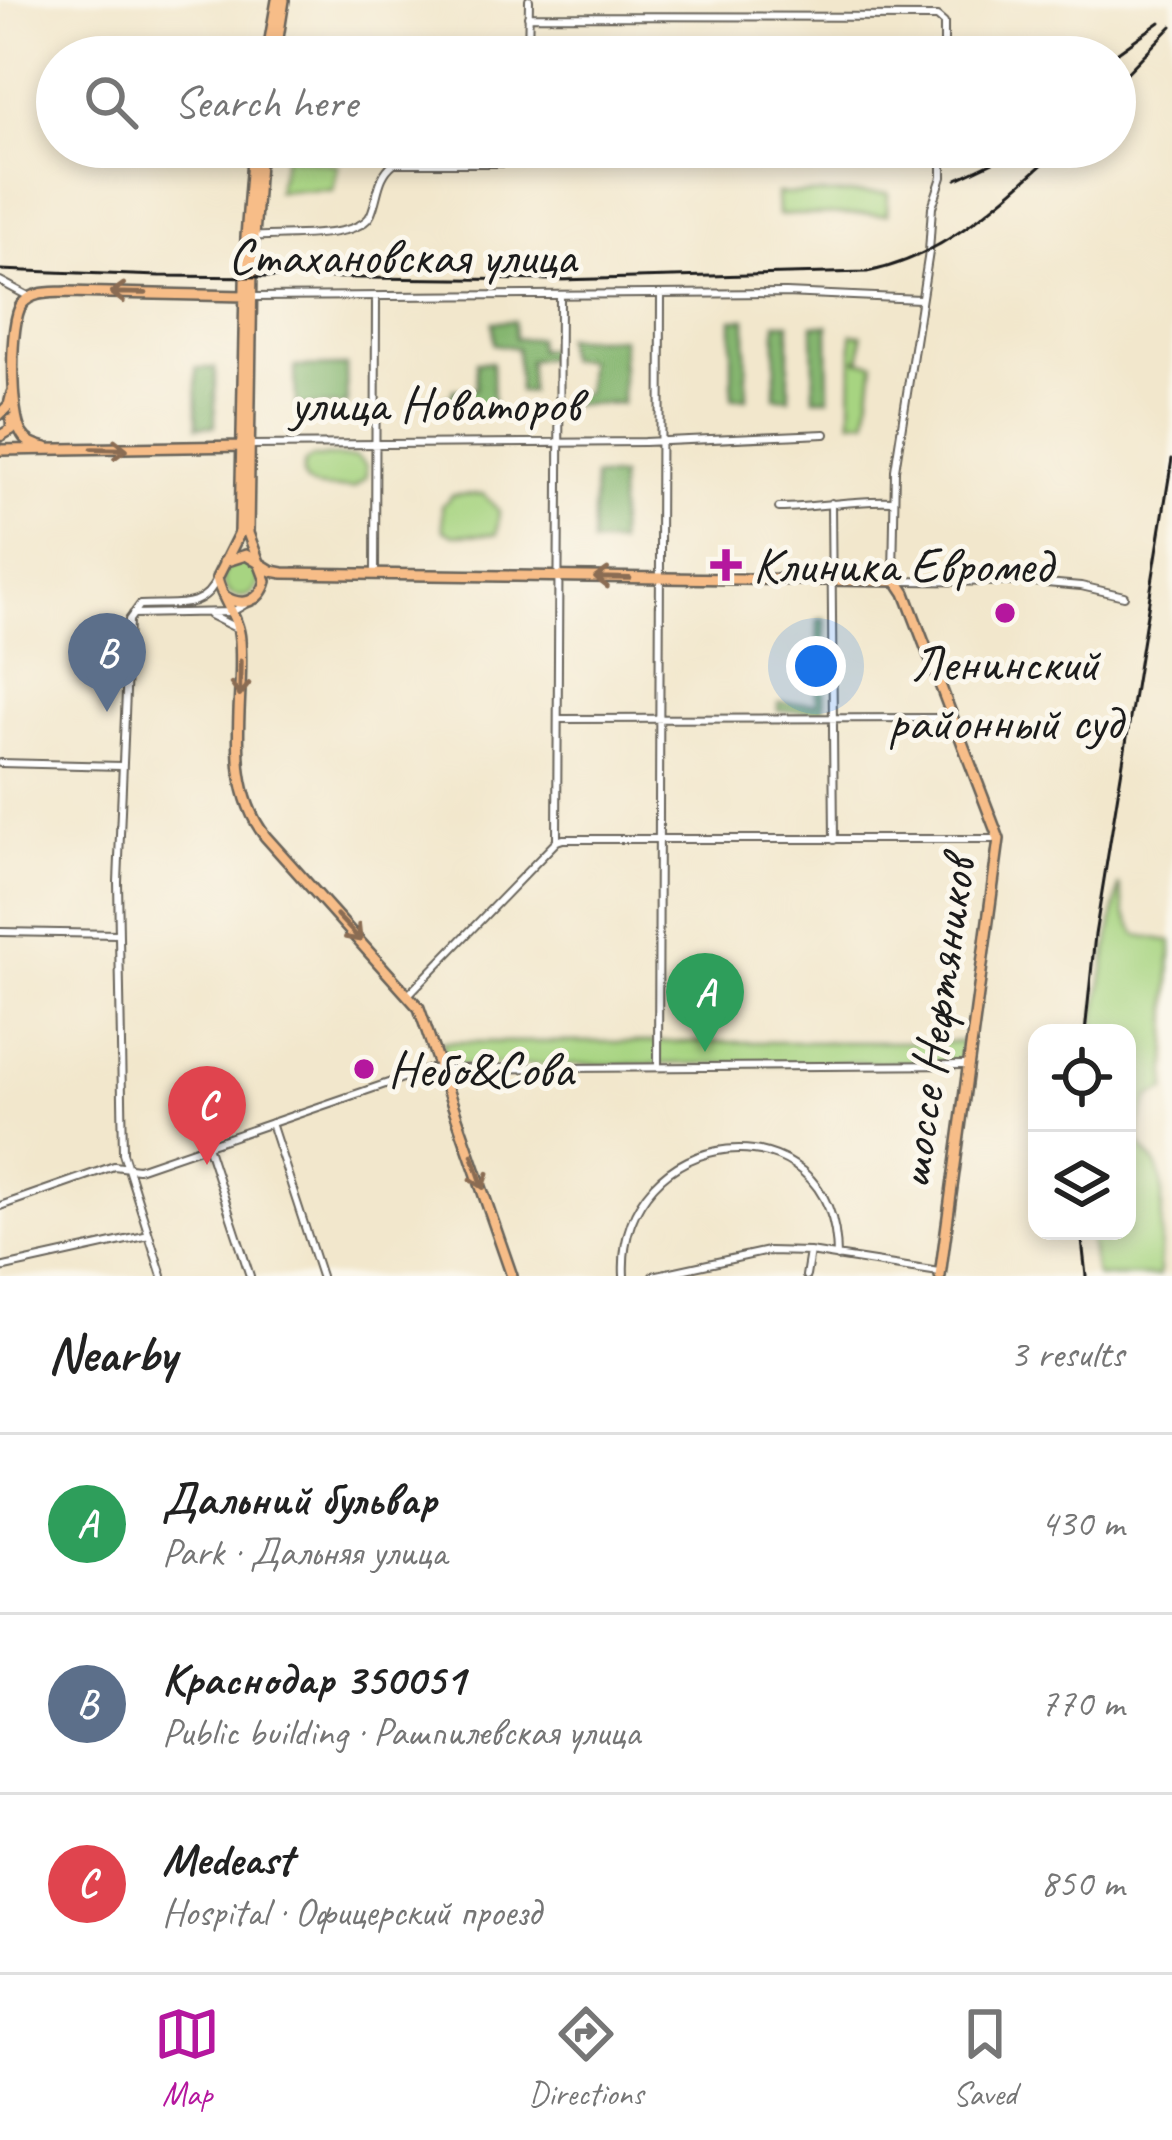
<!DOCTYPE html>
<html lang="en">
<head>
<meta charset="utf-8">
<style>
  :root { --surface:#fff; --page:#f2f2f2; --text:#222; --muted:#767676; --line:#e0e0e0; --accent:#b5179e }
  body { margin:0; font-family:Caveat,sans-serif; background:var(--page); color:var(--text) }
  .controls { position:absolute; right:36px; bottom:36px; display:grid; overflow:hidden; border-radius:24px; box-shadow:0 6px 18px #0003 }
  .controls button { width:108px; height:108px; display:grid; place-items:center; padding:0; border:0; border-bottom:3px solid var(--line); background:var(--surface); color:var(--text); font:60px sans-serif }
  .you { position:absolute; left:816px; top:666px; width:42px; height:42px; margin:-30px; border:9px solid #fff; border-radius:50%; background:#1a73e8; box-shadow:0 0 0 18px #1a73e833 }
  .badge { display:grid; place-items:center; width:78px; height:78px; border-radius:50%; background:var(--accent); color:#fff; font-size:39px; font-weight:700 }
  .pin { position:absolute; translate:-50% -99px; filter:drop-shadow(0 3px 6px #0008) }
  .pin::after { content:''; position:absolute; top:63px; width:42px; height:36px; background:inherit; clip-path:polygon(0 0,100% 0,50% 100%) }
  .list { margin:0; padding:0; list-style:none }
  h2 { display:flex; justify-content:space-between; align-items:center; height:156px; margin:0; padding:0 48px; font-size:51px }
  h2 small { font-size:39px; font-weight:400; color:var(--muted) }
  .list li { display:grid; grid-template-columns:78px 1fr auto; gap:36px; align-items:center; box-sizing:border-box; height:180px; padding:0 48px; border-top:3px solid var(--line) }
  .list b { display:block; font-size:45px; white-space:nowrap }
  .list p { margin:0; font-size:39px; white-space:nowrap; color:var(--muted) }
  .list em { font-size:39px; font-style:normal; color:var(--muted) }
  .icon { flex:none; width:66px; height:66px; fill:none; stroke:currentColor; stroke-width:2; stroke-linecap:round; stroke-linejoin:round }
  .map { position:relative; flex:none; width:1172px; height:1276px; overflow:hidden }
  .search { position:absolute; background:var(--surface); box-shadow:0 6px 18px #0003; left:36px; right:36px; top:36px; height:132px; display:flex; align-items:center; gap:30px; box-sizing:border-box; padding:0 42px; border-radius:66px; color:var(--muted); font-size:45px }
  .sheet { height:696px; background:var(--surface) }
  nav { display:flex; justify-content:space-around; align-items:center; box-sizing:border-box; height:168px; border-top:3px solid var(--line); background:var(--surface); font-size:33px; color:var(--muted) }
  nav a { display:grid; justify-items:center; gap:6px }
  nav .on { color:var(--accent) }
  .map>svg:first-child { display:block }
  .green { fill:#a7d481; stroke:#62784e; stroke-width:3 }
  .forest { fill:#85b66f; stroke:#506946; stroke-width:3 }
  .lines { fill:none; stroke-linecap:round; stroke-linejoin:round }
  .minor-casing { stroke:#67635a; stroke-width:10 }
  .major-casing { stroke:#67635a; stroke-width:14 }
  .minor { stroke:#fff; stroke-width:6 }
  .major { stroke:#f7bd88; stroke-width:9 }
  .rail { stroke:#1c1c1c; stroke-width:3 }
  .oneway { stroke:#8a6c52 }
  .poi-dot { fill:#b5179e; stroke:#fbf7ec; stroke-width:4.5 }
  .labels { text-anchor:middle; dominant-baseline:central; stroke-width:10; stroke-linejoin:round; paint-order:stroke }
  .street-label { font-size:51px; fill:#1c1c1c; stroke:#fbf7ec }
  .poi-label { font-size:51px; fill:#1c1c1c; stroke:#fbf7ec; text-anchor:start }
</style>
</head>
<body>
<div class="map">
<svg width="1172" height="1276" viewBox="0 0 1172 1276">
  <rect width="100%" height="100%" fill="#fbf7ec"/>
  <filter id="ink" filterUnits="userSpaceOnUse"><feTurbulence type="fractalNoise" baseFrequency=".00833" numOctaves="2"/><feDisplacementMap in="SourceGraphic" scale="24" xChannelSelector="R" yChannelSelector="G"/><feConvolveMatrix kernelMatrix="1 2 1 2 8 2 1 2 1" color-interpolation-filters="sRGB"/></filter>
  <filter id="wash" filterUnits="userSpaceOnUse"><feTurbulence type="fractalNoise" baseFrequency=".004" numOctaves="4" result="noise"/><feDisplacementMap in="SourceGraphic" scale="48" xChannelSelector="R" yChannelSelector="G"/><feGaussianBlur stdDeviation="2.7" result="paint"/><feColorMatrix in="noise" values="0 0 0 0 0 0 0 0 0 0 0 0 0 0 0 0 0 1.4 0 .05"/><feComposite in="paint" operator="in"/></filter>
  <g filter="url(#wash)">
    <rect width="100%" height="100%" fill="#f2e7cc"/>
    <path class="green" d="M285,156L338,165L333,190L277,191Z
      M888,193L887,214L778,215L777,194Z
      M852,334L862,335L861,358L855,360L874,363L867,420L851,421Z
      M314,457H356L366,466V478L354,488C333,488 293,495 305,462Z
      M483,494L499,511L497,534L454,535L443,530L442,506L452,495Z
      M223 579a18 18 0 1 1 36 0a18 18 0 1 1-36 0Z
      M1119,884L1125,914L1137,935L1171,941L1166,1090L1150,1097C1121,1162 1160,1145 1162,1187C1163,1216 1160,1247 1159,1276H1096L1089,1231H1127V1033H1093Z
      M442,1042H966L964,1062L454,1065L447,1062Z"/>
    <path class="forest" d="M732,319H746L747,398H732Z
      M514,321L515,339L537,338L538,350L549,349V358L529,360L530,392H519L517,348L494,344L493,322Z
      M776,323H789V398L775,397Z
      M813,325H828L829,398H814Z
      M564,338H622V403L572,405V395L586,393L587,360L566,359Z
      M477,362H492L493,406H445V397L453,396V390L476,389Z
      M346,366L347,405L296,406L295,367Z
      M196,368H215V426L197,427Z
      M594,477H620L618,544H592Z
      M825,619L824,711H778V703H817L818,620Z"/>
  </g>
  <g filter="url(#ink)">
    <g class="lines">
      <defs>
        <path id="minor" d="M528,16L937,17L944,23V57
          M528,57L529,0
          M942,147V177L932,207L929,252L895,470L893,575L897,581L1034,582L1081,586L1124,596
          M253,237C281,233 359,241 371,214C379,195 377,176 394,163H509L523,157L525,147
          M0,281L30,297
          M252,297L786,293L920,299
          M249,445L644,442L825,434
          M831,503L834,840
          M779,508C818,508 853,499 892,501
          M375,575L376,298
          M133,614L232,612L244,605
          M210,615L236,628
          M558,719L950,718
          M0,763L121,766
          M557,841L560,296
          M0,932L118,934
          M409,994L557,841L563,839H999
          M658,1067L661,294
          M271,1123L321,1276
          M207,1145L250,1276
          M0,1206L114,1166L138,1169L429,1069L967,1065
          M0,1268L149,1235
          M162,1276L123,1153L118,882L129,620L140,605C172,602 203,613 217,578
          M624,1276C616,1123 837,1098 837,1257
          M653,1276L768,1251L810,1252L939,1272
          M806,1276L810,1252"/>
        <path id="major" d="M267,57L277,0
          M275,57L284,0
          M253,147L246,237L240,532L217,578C221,599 239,617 240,640C245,706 222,780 265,836L419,1008L512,1276
          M0,414L9,405L12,393
          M0,436L12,429L11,420
          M46,448C36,446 27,443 22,434C10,417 9,320 22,304C33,291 51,293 66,292L245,296
          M0,450L246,446
          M224,562L246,555L272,571L283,573L897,581L905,593L999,839L940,1276
          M224,596C242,608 260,602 266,581L248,533L252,267L260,147"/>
      </defs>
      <use href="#minor" class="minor-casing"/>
      <use href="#major" class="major-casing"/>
      <use href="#minor" class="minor"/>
      <use href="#major" class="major"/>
      <path class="rail" d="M1111,57L1160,22
        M1115,85L1172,26
        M957,179L1025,147
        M0,270L159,276L559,280L867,272C948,256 1002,199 1062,147
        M1085,1033L1095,935L1172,459
        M1081,1231L1086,1276"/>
    </g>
    <defs><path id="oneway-shaft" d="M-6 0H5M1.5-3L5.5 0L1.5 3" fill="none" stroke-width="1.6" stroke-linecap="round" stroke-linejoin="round" transform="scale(3)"/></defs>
    <g class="oneway">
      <use href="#oneway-shaft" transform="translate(128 293) rotate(-179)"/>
      <use href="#oneway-shaft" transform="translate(110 449) rotate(1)"/>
      <use href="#oneway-shaft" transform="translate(612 578) rotate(-179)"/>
      <use href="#oneway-shaft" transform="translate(240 679) rotate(91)"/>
      <use href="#oneway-shaft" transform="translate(349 928) rotate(47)"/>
      <use href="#oneway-shaft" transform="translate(478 1172) rotate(71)"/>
    </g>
  </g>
  <g class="poi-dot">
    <path d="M720 547h12v12h12v12h-12v12h-12v-12h-12v-12h12z"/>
    <circle cx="1005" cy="613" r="12"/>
    <circle cx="364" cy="1069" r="12"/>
  </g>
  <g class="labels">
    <g class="street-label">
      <text x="402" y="256">Стахановская улица</text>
      <text x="435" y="404">улица Новаторов</text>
      <text transform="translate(935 1023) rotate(-82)">шоссе Нефтяников</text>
    </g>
    <g class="poi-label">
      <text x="753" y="565">Клиника Евромед</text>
      <text x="1005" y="663" text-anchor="middle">Ленинский<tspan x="1005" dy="59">районный суд</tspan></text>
      <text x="388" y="1069">Небо&amp;Сова</text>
    </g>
  </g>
</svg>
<div class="controls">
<button><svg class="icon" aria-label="locate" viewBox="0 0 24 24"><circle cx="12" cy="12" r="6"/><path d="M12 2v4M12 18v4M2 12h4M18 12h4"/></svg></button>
<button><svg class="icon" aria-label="layers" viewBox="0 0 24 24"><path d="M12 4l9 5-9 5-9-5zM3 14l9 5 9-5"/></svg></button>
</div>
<div class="you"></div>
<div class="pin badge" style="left:705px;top:1052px;background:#2e9e5b">A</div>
<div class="pin badge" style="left:107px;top:712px;background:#5c6f8a">B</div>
<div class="pin badge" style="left:207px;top:1165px;background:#e0444e">C</div>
<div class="search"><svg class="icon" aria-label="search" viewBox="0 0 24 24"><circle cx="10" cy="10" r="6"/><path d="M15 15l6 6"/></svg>Search here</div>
</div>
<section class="sheet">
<h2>Nearby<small>3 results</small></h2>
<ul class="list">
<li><span class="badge" style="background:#2e9e5b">A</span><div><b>Дальний бульвар</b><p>Park · Дальняя улица</p></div><em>430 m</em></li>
<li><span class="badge" style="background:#5c6f8a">B</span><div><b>Краснодар 350051</b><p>Public building · Рашпилевская улица</p></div><em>770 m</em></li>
<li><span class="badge" style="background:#e0444e">C</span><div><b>Medeast</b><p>Hospital · Офицерский проезд</p></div><em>850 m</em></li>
</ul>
</section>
<nav>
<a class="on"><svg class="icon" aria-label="map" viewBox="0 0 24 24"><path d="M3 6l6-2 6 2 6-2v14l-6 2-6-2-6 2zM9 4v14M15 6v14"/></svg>Map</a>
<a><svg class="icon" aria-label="directions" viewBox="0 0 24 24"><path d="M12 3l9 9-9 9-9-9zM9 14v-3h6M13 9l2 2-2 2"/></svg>Directions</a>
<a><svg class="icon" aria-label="saved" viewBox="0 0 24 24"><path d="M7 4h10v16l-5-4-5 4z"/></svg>Saved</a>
</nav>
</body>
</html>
